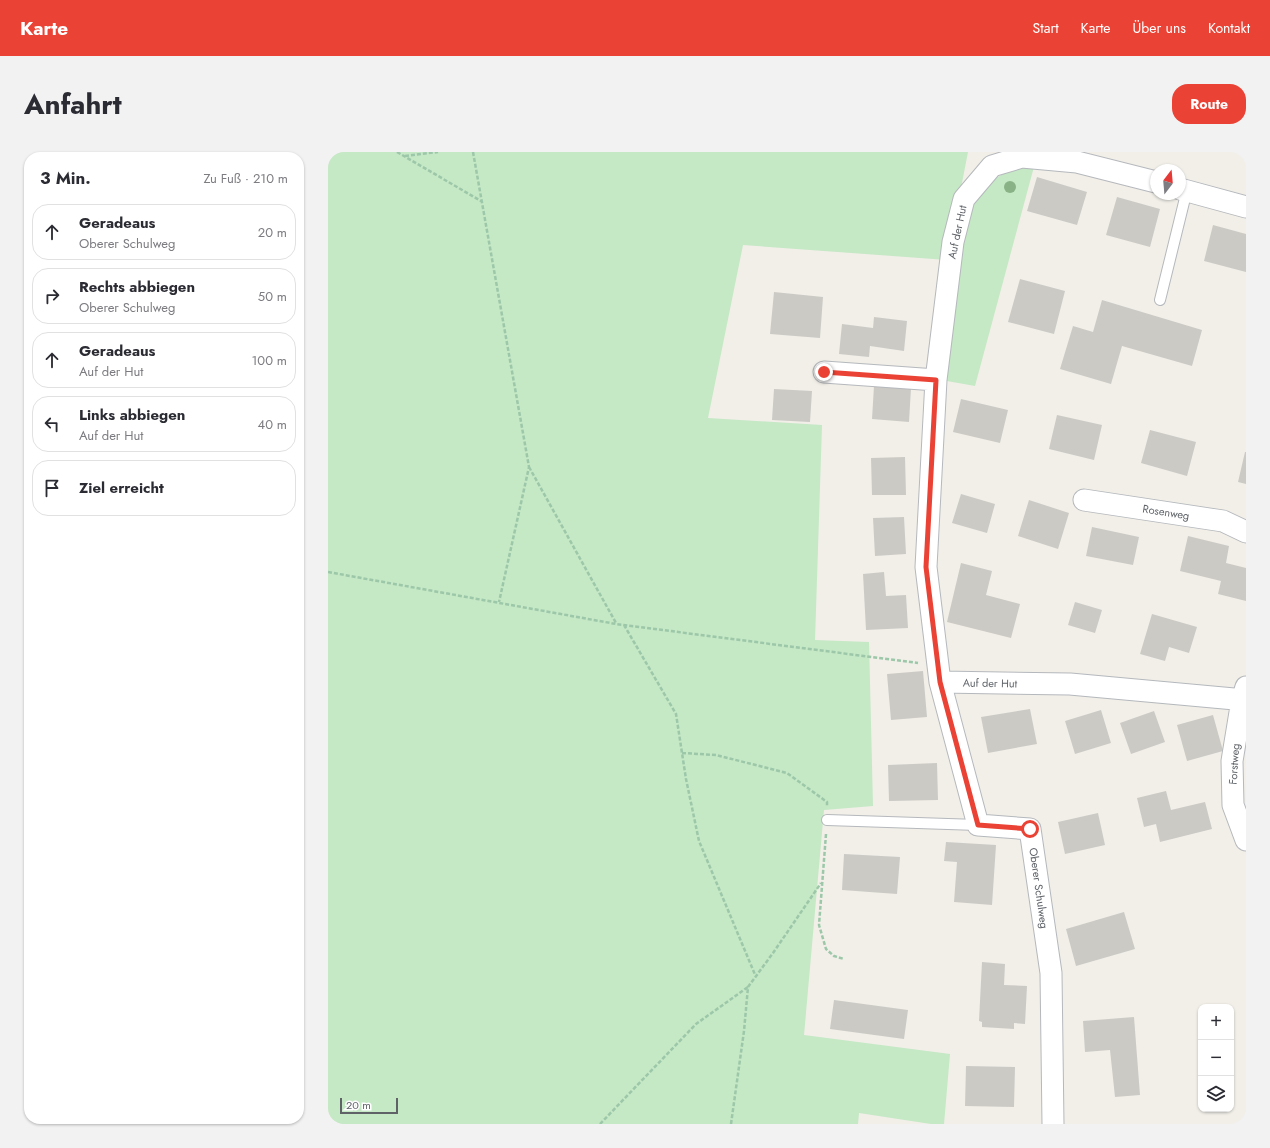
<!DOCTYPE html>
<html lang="de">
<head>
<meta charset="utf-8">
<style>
  :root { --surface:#fff; --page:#f2f2f3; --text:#2b2b33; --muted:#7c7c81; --line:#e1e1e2; --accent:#ea4335 }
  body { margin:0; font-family:Jost,sans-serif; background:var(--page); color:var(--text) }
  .controls { position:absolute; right:12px; bottom:12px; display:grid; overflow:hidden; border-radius:8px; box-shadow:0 1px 3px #0004 }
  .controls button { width:36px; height:36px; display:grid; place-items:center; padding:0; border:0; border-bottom:1px solid var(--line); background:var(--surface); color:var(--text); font:20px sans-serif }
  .compass { position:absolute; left:822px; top:12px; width:36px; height:36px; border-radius:50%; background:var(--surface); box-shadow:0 1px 3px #0004; rotate:16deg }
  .scale { position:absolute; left:12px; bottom:10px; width:58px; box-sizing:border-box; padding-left:4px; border:2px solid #5f6368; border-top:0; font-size:11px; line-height:14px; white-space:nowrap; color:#5f6368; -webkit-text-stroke:3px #fff; paint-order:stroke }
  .stop { position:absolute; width:12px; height:12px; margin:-9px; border:3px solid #ea4335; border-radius:50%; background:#fff }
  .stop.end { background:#ea4335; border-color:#fff; box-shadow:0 1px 4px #0008 }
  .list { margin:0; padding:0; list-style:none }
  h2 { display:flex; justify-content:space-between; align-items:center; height:52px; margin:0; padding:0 16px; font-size:17px }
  h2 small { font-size:13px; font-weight:400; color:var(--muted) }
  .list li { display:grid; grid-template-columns:26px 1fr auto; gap:12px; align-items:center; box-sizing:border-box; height:56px; margin:0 8px 8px; padding:0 8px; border:1px solid var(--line); border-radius:16px }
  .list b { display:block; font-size:15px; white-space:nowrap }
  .list p { margin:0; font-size:13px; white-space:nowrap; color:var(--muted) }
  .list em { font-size:13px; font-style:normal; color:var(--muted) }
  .icon { flex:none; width:22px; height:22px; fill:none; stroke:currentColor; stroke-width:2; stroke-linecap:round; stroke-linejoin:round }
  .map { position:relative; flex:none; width:918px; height:972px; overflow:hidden; border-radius:16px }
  header { display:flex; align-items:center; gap:24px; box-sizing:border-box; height:56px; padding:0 20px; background:var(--accent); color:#fff }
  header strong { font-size:19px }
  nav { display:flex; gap:22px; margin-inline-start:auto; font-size:14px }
  .intro { display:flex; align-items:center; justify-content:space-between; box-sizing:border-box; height:96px; padding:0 24px }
  h1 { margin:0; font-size:28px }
  .button { padding:10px 18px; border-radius:16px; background:var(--accent); color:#fff; font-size:14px; font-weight:700 }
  main { display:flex; gap:24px; padding:0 24px }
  aside { flex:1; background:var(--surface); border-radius:16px; box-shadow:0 1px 3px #0004 }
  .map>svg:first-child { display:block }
  .green { fill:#c5e8c5 }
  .building { fill:#cccac5 }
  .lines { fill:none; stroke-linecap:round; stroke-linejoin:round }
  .service-casing { stroke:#b5b8bc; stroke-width:12 }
  .minor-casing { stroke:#b5b8bc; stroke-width:23 }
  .path { stroke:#9cc7a9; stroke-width:2.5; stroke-dasharray:4 2; stroke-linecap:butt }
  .service { stroke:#fff; stroke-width:10 }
  .minor { stroke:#fff; stroke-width:21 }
  .tree { fill:#89b387 }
  .route { stroke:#ea4335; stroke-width:5 }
  .labels { text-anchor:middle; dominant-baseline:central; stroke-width:3.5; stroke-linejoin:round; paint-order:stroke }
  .street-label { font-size:11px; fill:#5f6368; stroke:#fff }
</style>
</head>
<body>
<header>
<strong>Karte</strong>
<nav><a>Start</a><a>Karte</a><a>Über uns</a><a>Kontakt</a></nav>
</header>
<div class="intro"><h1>Anfahrt</h1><a class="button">Route</a></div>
<main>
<aside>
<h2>3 Min.<small>Zu Fuß · 210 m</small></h2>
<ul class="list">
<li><svg class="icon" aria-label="ahead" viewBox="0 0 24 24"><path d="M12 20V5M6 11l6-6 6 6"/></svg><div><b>Geradeaus</b><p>Oberer Schulweg</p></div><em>20 m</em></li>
<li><svg class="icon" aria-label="right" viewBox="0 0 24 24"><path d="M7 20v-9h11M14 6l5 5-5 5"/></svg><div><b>Rechts abbiegen</b><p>Oberer Schulweg</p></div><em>50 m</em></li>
<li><svg class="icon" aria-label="ahead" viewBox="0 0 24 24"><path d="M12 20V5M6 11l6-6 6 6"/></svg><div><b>Geradeaus</b><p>Auf der Hut</p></div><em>100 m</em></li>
<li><svg class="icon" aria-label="left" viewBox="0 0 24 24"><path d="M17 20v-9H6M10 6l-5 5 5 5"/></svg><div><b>Links abbiegen</b><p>Auf der Hut</p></div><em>40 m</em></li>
<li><svg class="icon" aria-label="arrive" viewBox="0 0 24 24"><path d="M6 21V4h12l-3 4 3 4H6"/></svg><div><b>Ziel erreicht</b></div></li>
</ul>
</aside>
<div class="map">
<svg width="918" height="972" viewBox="0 0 918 972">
  <rect width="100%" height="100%" fill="#f1efe8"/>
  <path class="green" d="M0,0H640L619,108L415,93L380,266L494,273L487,488L541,490L545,654L496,658L476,883L622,902L616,972H603L531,961L530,972H0Z
    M707,11L647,234L619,229L631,112L643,53L659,31L675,22Z"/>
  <path class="building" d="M709,25L759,40L749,73L699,59Z
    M789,45L832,57L822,95L778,83Z
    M885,73L918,82V120L876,109Z
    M692,127L737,139L726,182L680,170Z
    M446,140L495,145L492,186L442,182Z
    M774,148L874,178L864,214L794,194L783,232L732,217L745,174L765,180Z
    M546,165L579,169L576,199L542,194L541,205L511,202L514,172L545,176Z
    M546,234L583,236L581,270L544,267Z
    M446,237L484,239L482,270L444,268Z
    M633,247L680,258L672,291L625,280Z
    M729,263L774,273L766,308L721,297Z
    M822,278L868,290L859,324L813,311Z
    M917,300H918V332L910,330Z
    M577,305L578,343H544L543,306Z
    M633,342L667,352L659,381L624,371Z
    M701,348L741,361L730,397L690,384Z
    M576,365L578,402L547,404L545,366Z
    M764,375L811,385L805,413L758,404Z
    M860,384L901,394L898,411L918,416V449L890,442L893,429L852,419Z
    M633,411L664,419L658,443L692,452L683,486L619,470Z
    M556,420L558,444L578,443L580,476L538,478L535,422Z
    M747,450L774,458L767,481L740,473Z
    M824,462L869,475L861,501L841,495L837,509L812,502Z
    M595,519L599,565L563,568L559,522Z
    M702,557L709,592L660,601L653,565Z
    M773,558L783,591L747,602L737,569Z
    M826,559L837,590L803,602L792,571Z
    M885,563L895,599L859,609L849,573Z
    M609,611L610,648L561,649L560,613Z
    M838,639L843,658L877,650L884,677L832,690L828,672L816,675L809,646Z
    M770,661L777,693L737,702L730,670Z
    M618,690L668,693L664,753L626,750L629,710L616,709Z
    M516,702L572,705L569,742L514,738Z
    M796,760L807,797L748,814L738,777Z
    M654,810L677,812L676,833L699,834L697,872L686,871V877L654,875V870L651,869Z
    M506,848L580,858L576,887L502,877Z
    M806,865L812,943L787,945L782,898L757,900L755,869Z
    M638,914L687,915L686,955L637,954Z"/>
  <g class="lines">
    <defs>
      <path id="service" d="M832,148L859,38
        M499,668L650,673"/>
      <path id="minor" d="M828,30L749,10L694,5L664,14L636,47L625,90L608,228L598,415L612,530L742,532L918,548
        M852,37L918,55
        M496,220L608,228
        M756,348L895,369L918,380
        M612,530L650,673L702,677L723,821L725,972
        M918,535L914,548L904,609L905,653L918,688"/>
    </defs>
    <use href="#service" class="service-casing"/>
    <use href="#minor" class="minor-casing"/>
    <path class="path" d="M69,0L153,49
      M145,0L201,315L171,450
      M77,4L110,0
      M201,315L288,471
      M0,420L288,472L590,511
      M296,473L348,562L358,627L371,689L428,825
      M354,601L388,603L459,621L499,650V655
      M498,682L491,773L498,797L506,804L516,807
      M272,972L368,872L420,835
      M403,972L416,879L420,835L445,801L493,731"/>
    <use href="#service" class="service"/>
    <use href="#minor" class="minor"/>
  </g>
  <circle class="tree" cx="682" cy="35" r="6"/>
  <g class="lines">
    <path class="route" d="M496,220L608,228L598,415L612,530L650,673L702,677"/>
  </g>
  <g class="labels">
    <g class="street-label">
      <text transform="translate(629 80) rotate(-78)">Auf der Hut</text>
      <text transform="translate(838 360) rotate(9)">Rosenweg</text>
      <text transform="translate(662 531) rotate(1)">Auf der Hut</text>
      <text transform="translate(906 612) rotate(-86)">Forstweg</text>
      <text transform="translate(711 736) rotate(82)">Oberer Schulweg</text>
    </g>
  </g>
</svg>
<div class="controls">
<button>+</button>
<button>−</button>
<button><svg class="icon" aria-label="layers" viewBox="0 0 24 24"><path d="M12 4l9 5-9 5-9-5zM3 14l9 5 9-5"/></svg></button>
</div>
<svg class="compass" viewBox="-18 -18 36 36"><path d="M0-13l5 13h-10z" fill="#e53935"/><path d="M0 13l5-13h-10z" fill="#7c7c81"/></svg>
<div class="scale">20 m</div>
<div class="stop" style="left:702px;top:677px"></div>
<div class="stop end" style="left:496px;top:220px"></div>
</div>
</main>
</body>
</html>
